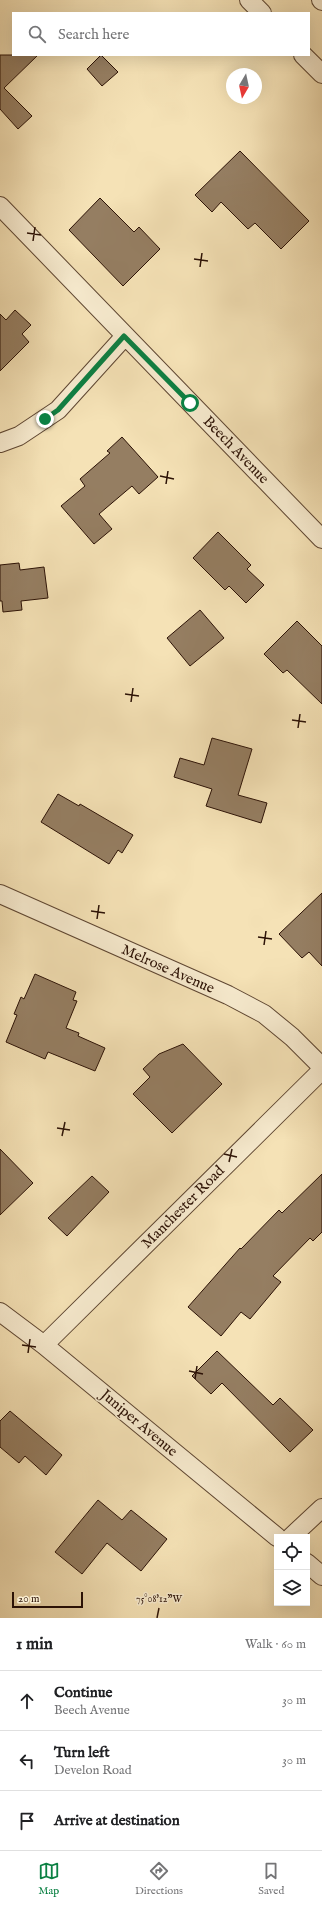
<!DOCTYPE html>
<html lang="en">
<head>
<meta charset="utf-8">
<style>
  :root { --surface:#fff; --page:#f2f2f2; --text:#202124; --muted:#757577; --line:#e0e0e0; --accent:#0b8043 }
  body { margin:0; font-family:"IM FELL English",serif; background:var(--page); color:var(--text) }
  .controls { position:absolute; right:12px; bottom:12px; display:grid; overflow:hidden; border-radius:0px; box-shadow:0 4px 16px #0002 }
  .controls button { width:36px; height:36px; display:grid; place-items:center; padding:0; border:0; border-bottom:1px solid var(--line); background:var(--surface); color:var(--text); font:20px sans-serif }
  .compass { position:absolute; left:226px; top:68px; width:36px; height:36px; border-radius:50%; background:var(--surface); box-shadow:0 4px 16px #0002; rotate:189deg }
  .scale { position:absolute; left:12px; bottom:10px; width:71px; box-sizing:border-box; padding-left:4px; border:2px solid #2c1206; border-top:0; font-size:11px; line-height:14px; white-space:nowrap; color:#2c1206; -webkit-text-stroke:3px #f8ecd0; paint-order:stroke }
  .stop { position:absolute; width:12px; height:12px; margin:-9px; border:3px solid #0b8043; border-radius:50%; background:#fff }
  .stop.end { background:#0b8043; border-color:#fff; box-shadow:0 1px 4px #0008 }
  .list { margin:0; padding:0; list-style:none }
  h2 { display:flex; justify-content:space-between; align-items:center; height:52px; margin:0; padding:0 16px; font-size:17px }
  h2 small { font-size:13px; font-weight:400; color:var(--muted) }
  .list li { display:grid; grid-template-columns:26px 1fr auto; gap:12px; align-items:center; box-sizing:border-box; height:60px; padding:0 16px; border-top:1px solid var(--line) }
  .list b { display:block; font-size:15px; white-space:nowrap }
  .list p { margin:0; font-size:13px; white-space:nowrap; color:var(--muted) }
  .list em { font-size:13px; font-style:normal; color:var(--muted) }
  .icon { flex:none; width:22px; height:22px; fill:none; stroke:currentColor; stroke-width:2; stroke-linecap:round; stroke-linejoin:round }
  .map { position:relative; flex:none; width:322px; height:1618px; overflow:hidden }
  .search { position:absolute; background:var(--surface); box-shadow:0 4px 16px #0002; left:12px; right:12px; top:12px; height:44px; display:flex; align-items:center; gap:10px; box-sizing:border-box; padding:0 14px; border-radius:0px; color:var(--muted); font-size:15px }
  .sheet { height:232px; background:var(--surface) }
  nav { display:flex; justify-content:space-around; align-items:center; box-sizing:border-box; height:56px; border-top:1px solid var(--line); background:var(--surface); font-size:11px; color:var(--muted) }
  nav a { display:grid; justify-items:center; gap:2px }
  nav .on { color:var(--accent) }
  .map>svg:first-child { display:block }
  .building { fill:#957e62; stroke:#2c1206 }
  .lines { fill:none; stroke-linecap:round; stroke-linejoin:round }
  .street-casing { stroke:#5e4632; stroke-width:20 }
  .street { stroke:#f8ecd0; stroke-width:18 }
  .route { stroke:#0b8043; stroke-width:5 }
  .ticks { fill:none; stroke:#2c1206; stroke-width:1.5 }
  .labels { text-anchor:middle; dominant-baseline:central; stroke-width:3; stroke-linejoin:round; paint-order:stroke }
  .street-label { font-size:15px; fill:#2c1206; stroke:#f8ecd0 }
  .ticks-label { font-size:10px; text-anchor:middle; fill:#2c1206; stroke:#f8ecd0; stroke-width:3; stroke-linejoin:round; paint-order:stroke }
</style>
</head>
<body>
<div class="map">
<svg width="322" height="1618" viewBox="0 0 322 1618">
  <rect width="100%" height="100%" fill="#f5e2b6"/>
  <filter id="stains"><feTurbulence type="fractalNoise" baseFrequency=".005" numOctaves="4"/><feColorMatrix values="0 0 0 0 .2 0 0 0 0 .09 0 0 0 0 .02 0 0 0 .5 -.17"/></filter>
  <radialGradient id="worn" r=".72"><stop offset=".6" stop-color="#630" stop-opacity="0"/><stop offset="1" stop-color="#630" stop-opacity=".3"/></radialGradient>
  <path class="building" d="M0,55H38L4,88L32,116L18,129L0,109Z
    M101,55L118,72L102,86L87,69Z
    M240,151L309,221L281,249L255,223L248,229L221,202L212,212L195,195Z
    M100,198L134,232L139,227L160,249L123,286L69,230Z
    M15,310L31,325L22,334L29,342L0,371V314L6,320Z
    M122,437L158,477L139,494L132,486L99,514L112,529L94,544L61,506L85,486L80,479L110,453L107,451Z
    M218,532L251,565L247,569L264,585L246,603L229,586L225,590L193,558Z
    M19,563L20,570L44,567L48,598L21,601L22,610L3,612L2,601H0V565Z
    M200,610L224,638L190,666L167,638Z
    M297,621L322,646V704L287,670L283,673L264,654Z
    M212,738L252,749L238,795L267,803L261,823L206,806L212,789L174,777L180,758L204,765Z
    M58,794L79,806L80,804L133,835L122,853L118,850L109,864L41,822Z
    M322,893V966L309,952L302,958L279,934Z
    M35,974L76,992L73,1000L77,1001L66,1028L79,1033L78,1036L105,1048L95,1071L48,1052L45,1059L6,1042L17,1015L14,1014L21,997L24,999Z
    M183,1044L222,1084L172,1133L133,1094L150,1077L143,1069L159,1054Z
    M0,1149L33,1183L0,1215Z
    M322,1174V1232L313,1241L310,1238L273,1276L281,1282L250,1319L241,1312L221,1336L188,1307L240,1248L241,1249L279,1210L282,1213Z
    M92,1176L109,1192L67,1236L48,1218Z
    M217,1351L273,1405L280,1398L313,1430L290,1452L222,1383L211,1394L192,1376Z
    M10,1411L62,1455L46,1475L25,1456L19,1463L0,1447V1421Z
    M98,1500L122,1520L131,1510L167,1539L141,1571L107,1543L82,1574L55,1552Z"/>
  <g class="lines">
    <defs>
      <path id="street" d="M249,0L262,13
        M321,0L322,1
        M303,55L322,74
        M0,206L322,539
        M0,443L19,436L58,410L125,336
        M0,894L228,995L264,1014L292,1037L322,1067
        M0,1312L44,1345L277,1537
        M44,1345L322,1070
        M291,1537L322,1508
        M307,1563L322,1576"/>
    </defs>
    <use href="#street" class="street-casing"/>
    <use href="#street" class="street"/>
  </g>
  <g class="lines">
    <path class="route" d="M45,419L58,410L124,336L190,403"/>
  </g>
  <path class="ticks" d="M27,233L41,235M33,241L35,227M194,259L208,261M200,267L202,253M160,476L174,479M166,484L168,471M125,694L139,696M131,702L133,688M292,720L306,722M298,728L300,714M91,911L105,913M97,919L99,905M258,937L272,939M264,945L266,931M57,1128L70,1130M62,1136L65,1122M224,1154L237,1157M229,1162L232,1149M22,1345L36,1347M28,1353L30,1339M189,1371L203,1374M195,1379L197,1366M157,1618L159,1608"/>
  <g class="labels">
    <g class="street-label">
      <text transform="translate(236 450) rotate(46)">Beech Avenue</text>
      <text transform="translate(168 969) rotate(24)">Melrose Avenue</text>
      <text transform="translate(183 1207) rotate(-45)">Manchester Road</text>
      <text transform="translate(139 1423) rotate(40)">Juniper Avenue</text>
    </g>
  </g>
  <g class="ticks-label">
    <text x="159" y="1602">75°08'12"W</text>
  </g>
  <rect width="100%" height="100%" filter="url(#stains)"/>
  <rect width="100%" height="100%" fill="url(#worn)"/>
</svg>
<div class="controls">
<button><svg class="icon" aria-label="locate" viewBox="0 0 24 24"><circle cx="12" cy="12" r="6"/><path d="M12 2v4M12 18v4M2 12h4M18 12h4"/></svg></button>
<button><svg class="icon" aria-label="layers" viewBox="0 0 24 24"><path d="M12 4l9 5-9 5-9-5zM3 14l9 5 9-5"/></svg></button>
</div>
<svg class="compass" viewBox="-18 -18 36 36"><path d="M0-13l5 13h-10z" fill="#e53935"/><path d="M0 13l5-13h-10z" fill="#757577"/></svg>
<div class="scale">20 m</div>
<div class="stop" style="left:190px;top:403px"></div>
<div class="stop end" style="left:45px;top:419px"></div>
<div class="search"><svg class="icon" aria-label="search" viewBox="0 0 24 24"><circle cx="10" cy="10" r="6"/><path d="M15 15l6 6"/></svg>Search here</div>
</div>
<section class="sheet">
<h2>1 min<small>Walk · 60 m</small></h2>
<ul class="list">
<li><svg class="icon" aria-label="ahead" viewBox="0 0 24 24"><path d="M12 20V5M6 11l6-6 6 6"/></svg><div><b>Continue</b><p>Beech Avenue</p></div><em>30 m</em></li>
<li><svg class="icon" aria-label="left" viewBox="0 0 24 24"><path d="M17 20v-9H6M10 6l-5 5 5 5"/></svg><div><b>Turn left</b><p>Develon Road</p></div><em>30 m</em></li>
<li><svg class="icon" aria-label="arrive" viewBox="0 0 24 24"><path d="M6 21V4h12l-3 4 3 4H6"/></svg><div><b>Arrive at destination</b></div></li>
</ul>
</section>
<nav>
<a class="on"><svg class="icon" aria-label="map" viewBox="0 0 24 24"><path d="M3 6l6-2 6 2 6-2v14l-6 2-6-2-6 2zM9 4v14M15 6v14"/></svg>Map</a>
<a><svg class="icon" aria-label="directions" viewBox="0 0 24 24"><path d="M12 3l9 9-9 9-9-9zM9 14v-3h6M13 9l2 2-2 2"/></svg>Directions</a>
<a><svg class="icon" aria-label="saved" viewBox="0 0 24 24"><path d="M7 4h10v16l-5-4-5 4z"/></svg>Saved</a>
</nav>
</body>
</html>
